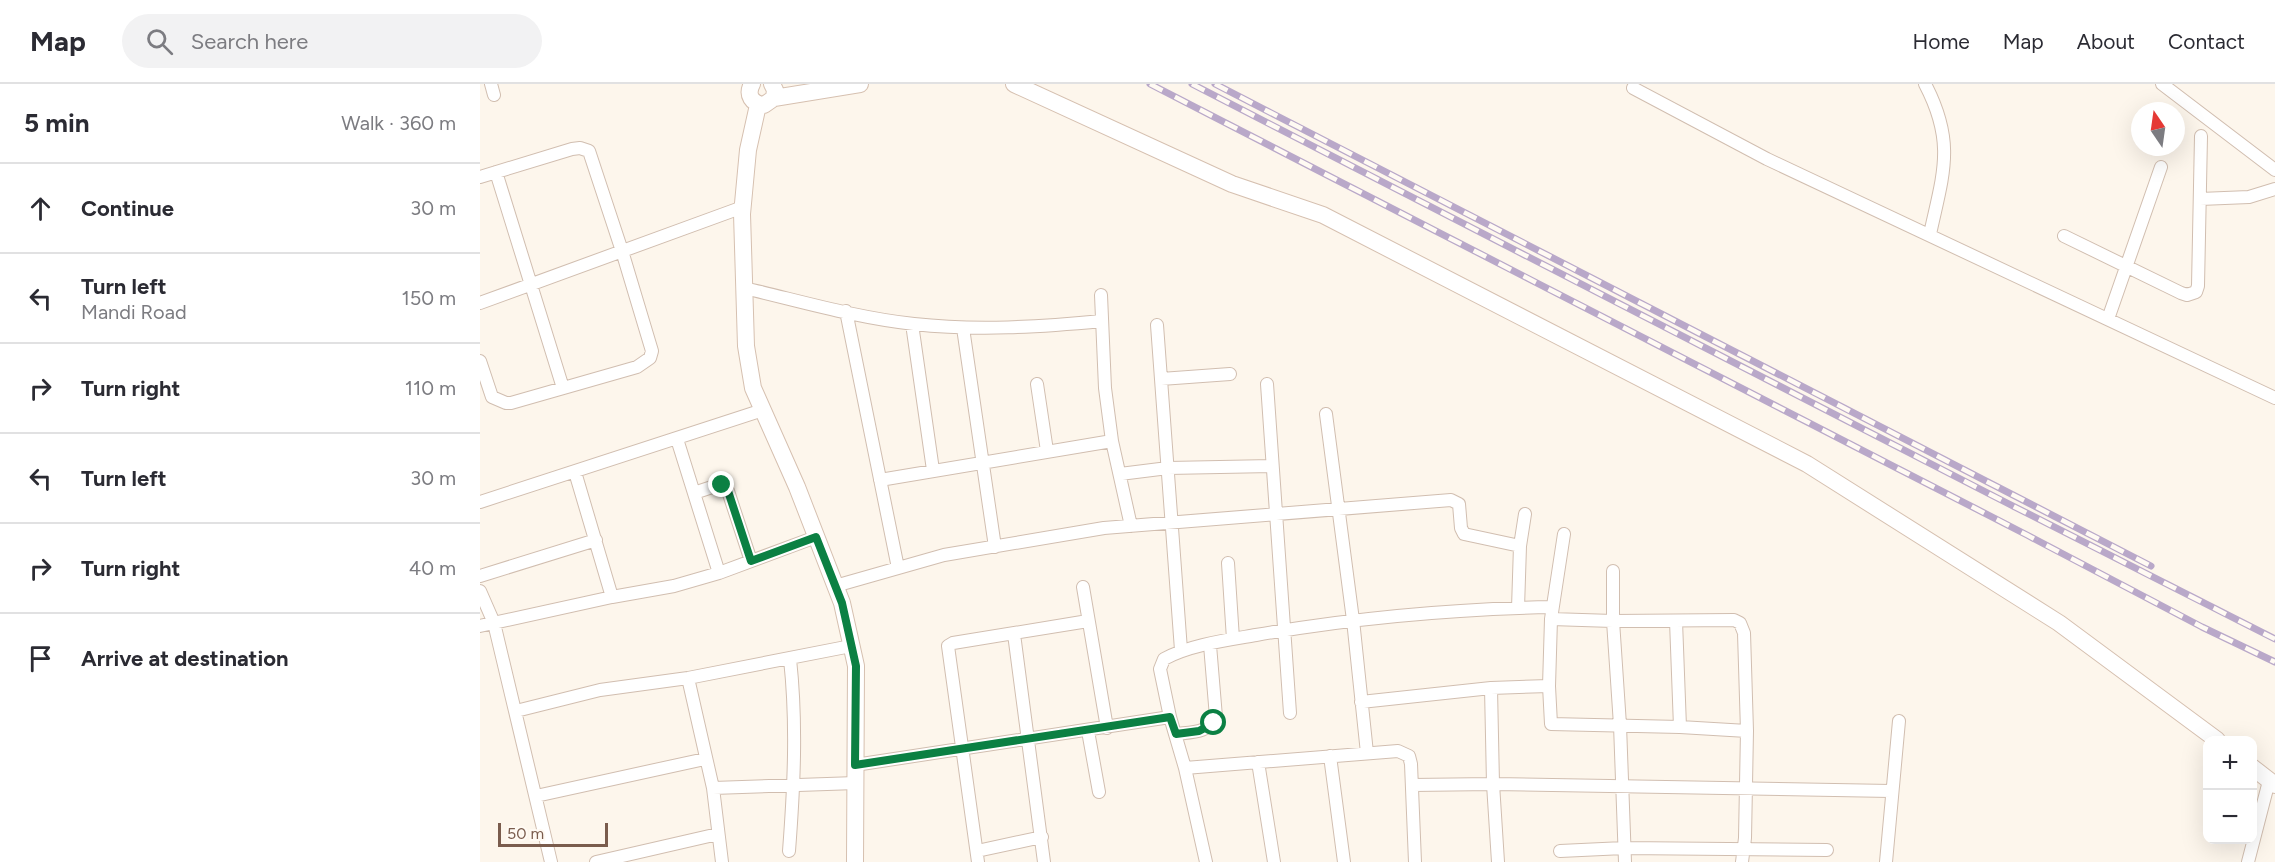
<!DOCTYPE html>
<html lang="en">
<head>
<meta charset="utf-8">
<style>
  :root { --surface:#fff; --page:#f2f2f3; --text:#2b2b33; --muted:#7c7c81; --line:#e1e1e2 }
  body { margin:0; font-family:Figtree,sans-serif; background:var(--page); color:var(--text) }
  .controls { position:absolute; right:18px; bottom:18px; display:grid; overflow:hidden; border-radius:12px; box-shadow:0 6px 24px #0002 }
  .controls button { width:54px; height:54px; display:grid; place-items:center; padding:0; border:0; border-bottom:2px solid var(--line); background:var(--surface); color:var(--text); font:30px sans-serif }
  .compass { position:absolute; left:1651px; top:18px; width:54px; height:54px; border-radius:50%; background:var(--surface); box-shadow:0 6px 24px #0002; rotate:347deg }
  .scale { position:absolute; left:18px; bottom:15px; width:110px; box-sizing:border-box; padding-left:6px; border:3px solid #7a5c4d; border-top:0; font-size:16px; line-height:21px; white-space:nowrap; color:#7a5c4d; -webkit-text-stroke:4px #fffaf3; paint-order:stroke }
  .stop { position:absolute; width:18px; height:18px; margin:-14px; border:4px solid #0b8043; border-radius:50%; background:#fff }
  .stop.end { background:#0b8043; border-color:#fff; box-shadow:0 2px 6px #0008 }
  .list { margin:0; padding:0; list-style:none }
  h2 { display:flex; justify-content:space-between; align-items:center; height:78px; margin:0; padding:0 24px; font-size:26px }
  h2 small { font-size:20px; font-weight:400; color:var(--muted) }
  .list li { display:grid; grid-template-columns:39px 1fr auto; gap:18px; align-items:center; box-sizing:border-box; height:90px; padding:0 24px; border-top:2px solid var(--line) }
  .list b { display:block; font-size:22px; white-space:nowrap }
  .list p { margin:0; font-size:20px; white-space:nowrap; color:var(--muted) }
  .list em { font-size:20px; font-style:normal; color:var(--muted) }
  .icon { flex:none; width:33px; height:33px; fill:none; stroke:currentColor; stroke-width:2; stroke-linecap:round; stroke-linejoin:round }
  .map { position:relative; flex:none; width:1795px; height:778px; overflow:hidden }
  header { display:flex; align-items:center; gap:36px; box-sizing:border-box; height:84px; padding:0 30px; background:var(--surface); border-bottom:2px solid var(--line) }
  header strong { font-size:28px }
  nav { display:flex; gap:33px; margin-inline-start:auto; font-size:21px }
  .search { width:420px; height:54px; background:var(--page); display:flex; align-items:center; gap:15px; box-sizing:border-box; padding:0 21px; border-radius:33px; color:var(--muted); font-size:22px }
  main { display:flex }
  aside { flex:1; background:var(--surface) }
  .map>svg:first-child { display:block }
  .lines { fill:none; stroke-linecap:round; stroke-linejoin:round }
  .street-casing { stroke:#d1beb0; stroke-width:14 }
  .secondary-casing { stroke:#d6c0b0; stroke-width:18 }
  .street { stroke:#fff; stroke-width:12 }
  .secondary { stroke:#fff; stroke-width:16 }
  .rail-casing { stroke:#b9a8c9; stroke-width:7 }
  .rail { stroke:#fffaf3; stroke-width:4.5; stroke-dasharray:14; stroke-linecap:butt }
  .route { stroke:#0b8043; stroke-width:8 }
</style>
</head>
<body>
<header>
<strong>Map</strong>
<div class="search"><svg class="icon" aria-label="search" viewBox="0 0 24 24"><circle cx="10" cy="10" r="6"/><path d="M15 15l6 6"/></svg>Search here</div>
<nav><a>Home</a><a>Map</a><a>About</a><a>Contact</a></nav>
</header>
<main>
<aside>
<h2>5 min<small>Walk · 360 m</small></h2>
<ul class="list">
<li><svg class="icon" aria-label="ahead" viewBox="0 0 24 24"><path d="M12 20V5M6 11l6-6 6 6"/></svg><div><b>Continue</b></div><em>30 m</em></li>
<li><svg class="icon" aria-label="left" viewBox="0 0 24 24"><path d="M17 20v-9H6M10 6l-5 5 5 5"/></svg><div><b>Turn left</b><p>Mandi Road</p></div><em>150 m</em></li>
<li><svg class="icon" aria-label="right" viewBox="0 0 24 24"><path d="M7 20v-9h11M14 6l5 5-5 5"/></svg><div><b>Turn right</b></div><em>110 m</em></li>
<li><svg class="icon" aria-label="left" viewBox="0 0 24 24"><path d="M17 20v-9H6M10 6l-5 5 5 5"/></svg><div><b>Turn left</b></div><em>30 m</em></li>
<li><svg class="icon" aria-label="right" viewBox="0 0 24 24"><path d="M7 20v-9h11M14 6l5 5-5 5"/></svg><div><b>Turn right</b></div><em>40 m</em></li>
<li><svg class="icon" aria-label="arrive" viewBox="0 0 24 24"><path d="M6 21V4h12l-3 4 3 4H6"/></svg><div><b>Arrive at destination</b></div></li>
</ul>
</aside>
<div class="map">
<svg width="1795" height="778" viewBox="0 0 1795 778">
  <rect width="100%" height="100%" fill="#fdf6ec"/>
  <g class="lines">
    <defs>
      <path id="street" d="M11,0L14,11
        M1445,0C1476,59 1463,90 1450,150
        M1682,0L1795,86
        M1153,4L1287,75L1795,314
        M16,88L83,304
        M0,93L92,65L100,64L109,67L142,167L172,267L170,274L157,283L31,319H26L12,313L0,277
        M1720,115L1769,113L1795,105
        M1584,152L1701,209L1707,211L1716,208L1718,202L1721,52
        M264,204C320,217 377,234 434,240C497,247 559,243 622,237
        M621,211L625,304L632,357L651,442
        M0,219L263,123
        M366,227L418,484
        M1628,235L1681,83
        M432,240L453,386
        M677,241L701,566
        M483,244L515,463
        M681,295L750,290
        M557,300L567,367
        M787,300L810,629
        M846,330L873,536L887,669
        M197,355L239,489
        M95,388L132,513
        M640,390L688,384L792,382
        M400,396L632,357
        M214,409L238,401L244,402L248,407L271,477
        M0,418L283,326
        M1084,450L1071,535L1069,602L1071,640L1200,643L1267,647
        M748,479L753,555
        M1133,487V537L1140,641L1145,778
        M0,492L116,456
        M355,502L464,471L624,444L971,416L979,420L981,444L984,450L1040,462
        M603,503L627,644
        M0,507L14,539L71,778
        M1038,524L1040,462L1045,430
        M1071,535L1133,537L1254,536L1260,539L1264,549L1267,647L1265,754L1262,778
        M1196,537L1200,643
        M0,542L132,513L194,502L239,489L336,453
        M534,550L564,778
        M208,594L233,704L242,778
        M1011,604L1013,700L1018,778
        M881,618L1011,604L1069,602
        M36,627L120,606L208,594L371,562
        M608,647L619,708
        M696,650C712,648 729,649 736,633L730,561
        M850,672L864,778
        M778,678L794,778
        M375,681L690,633
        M705,684L918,667L929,672L931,680L935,778
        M932,701L1013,700L1411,707
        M233,704L376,699
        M56,712L225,675
        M309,767C314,702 317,639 310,575
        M497,767L562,753
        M1080,767L1144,764L1347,766
        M116,778L238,750
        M498,778L468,562L473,559L608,537
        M726,778L705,684L690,633L680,585L684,575C709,561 747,556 776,551C873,534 973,525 1072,523
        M1406,778L1419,637
        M1768,778L1789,697"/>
      <path id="secondary" d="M272,0C266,11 272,20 284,21L294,14L295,6L292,0
        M534,0L752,100L843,131L1327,380L1579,539L1737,656
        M294,14L380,0
        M278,21L268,66L262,130L266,262L273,304L317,403L362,519L376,582L375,778
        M1772,683L1795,701"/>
    </defs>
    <use href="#street" class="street-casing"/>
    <use href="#secondary" class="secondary-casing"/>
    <use href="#street" class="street"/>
    <use href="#secondary" class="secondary"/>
    <defs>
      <path id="rail" d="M670,0L1547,451L1722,543L1795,578
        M712,0L1529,420L1795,555
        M735,0L1671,482"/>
    </defs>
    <use href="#rail" class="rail-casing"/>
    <use href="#rail" class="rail"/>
  </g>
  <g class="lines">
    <path class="route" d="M242,401L248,407L271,477L336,453L362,519L376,582L375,681L690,633L696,650L719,647L734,639"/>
  </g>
</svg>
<div class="controls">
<button>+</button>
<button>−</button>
</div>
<svg class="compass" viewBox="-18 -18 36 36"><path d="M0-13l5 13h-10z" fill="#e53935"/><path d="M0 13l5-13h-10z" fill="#7c7c81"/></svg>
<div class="scale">50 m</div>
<div class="stop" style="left:734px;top:639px"></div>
<div class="stop end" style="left:242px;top:401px"></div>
</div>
</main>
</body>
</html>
